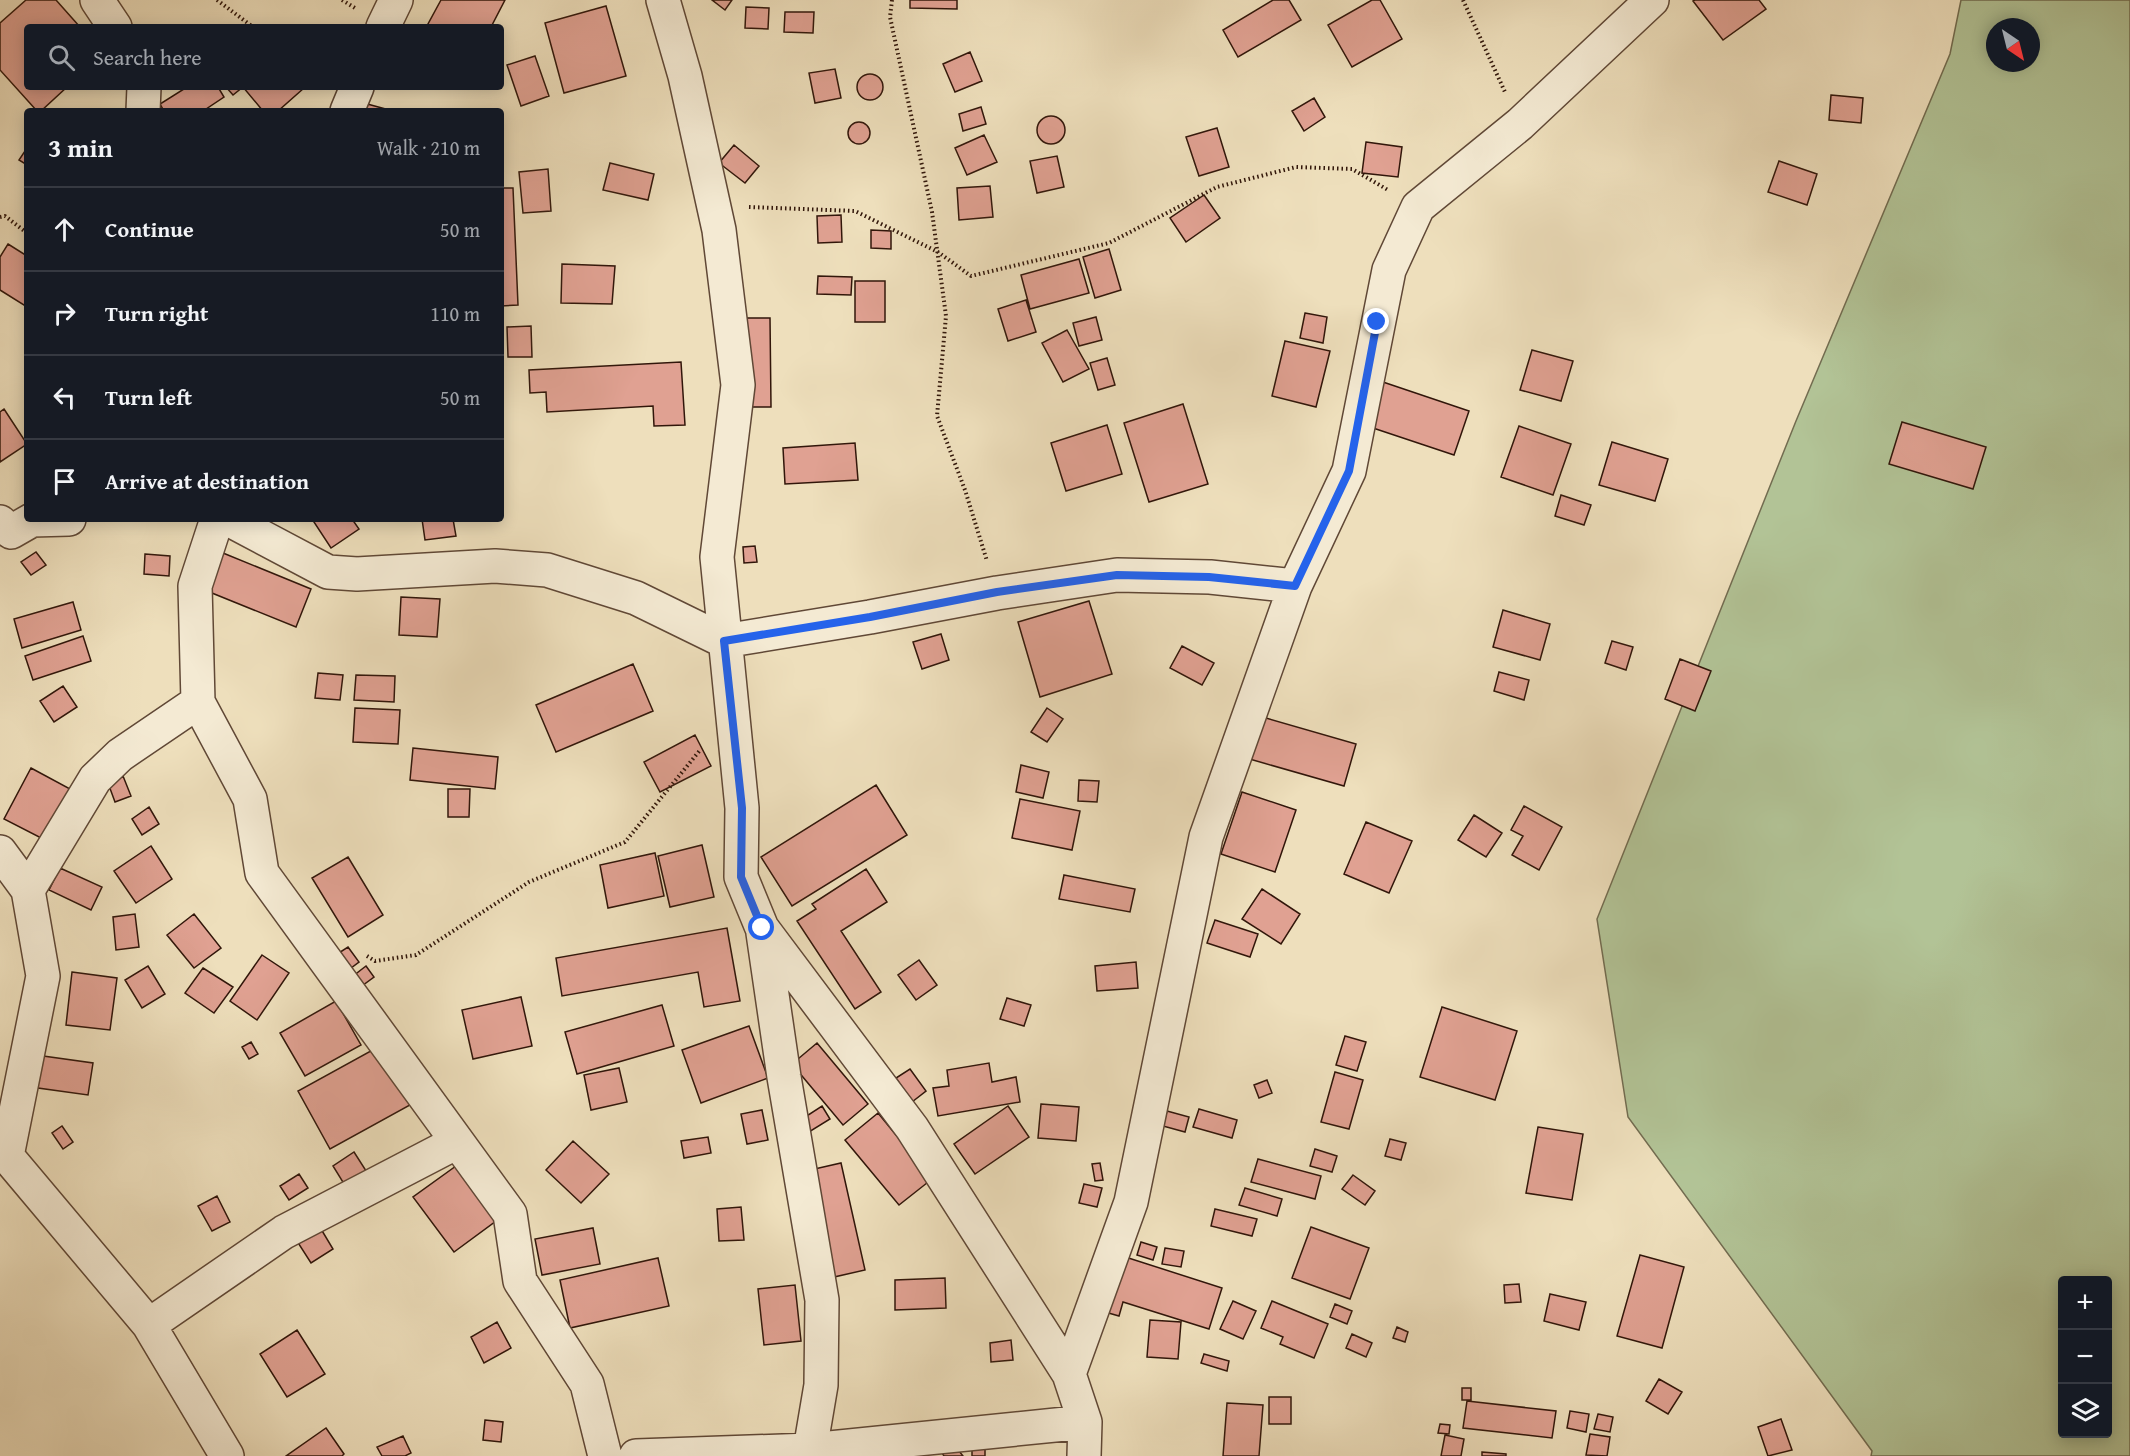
<!DOCTYPE html>
<html lang="en">
<head>
<meta charset="utf-8">
<style>
  :root { --surface:#171b24; --page:#242831; --text:#f1f3f6; --muted:#9ea1a6; --line:#363941 }
  body { margin:0; font-family:"Gentium Book Plus",serif; background:var(--page); color:var(--text) }
  .controls { position:absolute; right:18px; bottom:18px; display:grid; overflow:hidden; border-radius:6px; box-shadow:0 3px 15px #0003 }
  .controls button { width:54px; height:54px; display:grid; place-items:center; padding:0; border:0; border-bottom:2px solid var(--line); background:var(--surface); color:var(--text); font:30px sans-serif }
  .compass { position:absolute; left:1986px; top:18px; width:54px; height:54px; border-radius:50%; background:var(--surface); box-shadow:0 3px 15px #0003; rotate:145deg }
  .stop { position:absolute; width:18px; height:18px; margin:-14px; border:4px solid #2563eb; border-radius:50%; background:#fff }
  .stop.end { background:#2563eb; border-color:#fff; box-shadow:0 2px 6px #0008 }
  .list { margin:0; padding:0; list-style:none }
  h2 { display:flex; justify-content:space-between; align-items:center; height:78px; margin:0; padding:0 24px; font-size:26px }
  h2 small { font-size:20px; font-weight:400; color:var(--muted) }
  .list li { display:grid; grid-template-columns:39px 1fr auto; gap:18px; align-items:center; box-sizing:border-box; height:84px; padding:0 24px; border-top:2px solid var(--line) }
  .list b { display:block; font-size:22px; white-space:nowrap }
  .list em { font-size:20px; font-style:normal; color:var(--muted) }
  .icon { flex:none; width:33px; height:33px; fill:none; stroke:currentColor; stroke-width:2; stroke-linecap:round; stroke-linejoin:round }
  .map { position:relative; flex:none; width:2130px; height:1456px; overflow:hidden }
  .search { position:absolute; background:var(--surface); box-shadow:0 3px 15px #0003; left:24px; top:24px; width:480px; height:66px; display:flex; align-items:center; gap:15px; box-sizing:border-box; padding:0 21px; border-radius:6px; color:var(--muted); font-size:22px }
  .panel { position:absolute; background:var(--surface); box-shadow:0 3px 15px #0003; left:24px; top:108px; width:480px; height:414px; border-radius:6px }
  .map>svg:first-child { display:block }
  .green { fill:#b2c396; stroke:#726c50; stroke-width:1.5; fill-rule:evenodd }
  .building { fill:#e0a192; stroke:#31160a; stroke-width:1.5 }
  .lines { fill:none; stroke-linecap:round; stroke-linejoin:round }
  .minor-casing { stroke:#604836; stroke-width:36 }
  .path { stroke:#31160a; stroke-width:4; stroke-dasharray:1.5 3; stroke-linecap:butt }
  .minor { stroke:#f4ead3; stroke-width:33 }
  .route { stroke:#2563eb; stroke-width:8 }
</style>
</head>
<body>
<div class="map">
<svg width="2130" height="1456" viewBox="0 0 2130 1456">
  <rect width="100%" height="100%" fill="#eedfbc"/>
  <filter id="stains"><feTurbulence type="fractalNoise" baseFrequency=".00333" numOctaves="4"/><feColorMatrix values="0 0 0 0 .2 0 0 0 0 .09 0 0 0 0 .02 0 0 0 .5 -.17"/></filter>
  <radialGradient id="worn" r=".72"><stop offset=".6" stop-color="#630" stop-opacity="0"/><stop offset="1" stop-color="#630" stop-opacity=".3"/></radialGradient>
  <path class="green" d="M1961,0H2130V1456H1871L1872,1451L1628,1117L1597,919L1796,421L1950,54ZM1995,27H2031V63H1995ZM2062,1280H2108V1434H2062Z"/>
  <path class="building" d="M26,0H56L80,27H27V87H67L41,111H37L0,70V23Z
    M441,0H505L491,27H434L428,24Z
    M712,0H732L725,10Z
    M910,0H957V9L910,8Z
    M1273,0H1289L1301,20L1238,57L1223,30Z
    M1372,0H1380L1402,39L1352,67L1328,25Z
    M1695,0H1759L1766,9L1723,40L1693,1Z
    M606,6L626,76L564,93L545,23Z
    M746,7L769,8L768,29L745,28Z
    M785,12H814L813,33L784,32Z
    M970,52L982,81L955,92L943,64Z
    M535,56L549,96L521,106L507,65Z
    M835,69L841,98L815,103L809,73Z
    M857 87a13 13 0 1 1 26 0a13 13 0 1 1-26 0Z
    M187,87H218L224,97L203,111H164L160,104Z
    M226,87H303L304,88L278,111H263L243,87L233,95Z
    M1831,95L1863,98L1861,123L1829,120Z
    M1314,98L1325,117L1304,131L1292,111Z
    M360,102L393,111H358Z
    M981,107L986,124L963,131L959,114Z
    M1037 130a14 14 0 1 1 28 0a14 14 0 1 1-28 0Z
    M848 133a11 11 0 1 1 22 0a11 11 0 1 1-22 0Z
    M1217,128L1229,167L1199,176L1186,137Z
    M984,135L997,162L967,175L955,148Z
    M1366,142L1402,147L1398,177L1362,173Z
    M734,145L759,166L745,183L719,163Z
    M27,148V165L19,160Z
    M1057,156L1064,187L1037,193L1030,161Z
    M1779,161L1817,174L1807,205L1768,192Z
    M610,163L654,174L648,200L603,190Z
    M548,169L551,211L523,213L519,172Z
    M990,186L993,217L959,220L957,188Z
    M501,188H513L518,305L501,306Z
    M1204,195L1220,218L1186,242L1170,218Z
    M841,215L842,242L818,243L817,216Z
    M871,230L891,231V249L871,248Z
    M8,244L27,256V307L0,290V257Z
    M1109,249L1121,290L1095,298L1083,257Z
    M1079,259L1089,293L1030,309L1021,275Z
    M562,264L615,266L612,304L561,303Z
    M818,276L852,277L851,295L817,294Z
    M855,281H885V322H855Z
    M1026,300L1036,332L1008,341L998,309Z
    M1305,313L1327,317L1323,343L1300,338Z
    M1096,317L1102,340L1079,346L1073,323Z
    M741,318H770L771,407H742Z
    M531,326L532,357H508L507,327Z
    M1067,330L1089,369L1063,382L1042,343Z
    M1285,341L1330,351L1316,407L1272,396Z
    M1532,350L1573,361L1561,401L1520,390Z
    M1107,358L1115,385L1098,390L1090,363Z
    M681,362L685,425L654,426L653,406L547,412L546,392L530,393L529,370Z
    M1380,381L1469,411L1454,455L1364,425Z
    M1183,404L1208,484L1149,502L1124,423Z
    M4,409L27,444L0,462V412Z
    M1902,422L1986,447L1973,489L1889,464Z
    M1107,425L1122,474L1066,491L1051,443Z
    M1519,426L1571,444L1553,495L1501,477Z
    M1612,442L1668,459L1655,501L1599,485Z
    M855,443L858,480L785,484L783,448Z
    M1561,495L1591,505L1584,525L1555,516Z
    M312,519H352L359,529L331,548Z
    M422,519H453L456,536L425,540Z
    M755,546L757,562L744,563L743,547Z
    M36,552L46,565L31,575L21,562Z
    M223,553L311,589L296,627L207,591Z
    M145,554L170,556L169,576L144,574Z
    M401,597L440,599L437,637L399,635Z
    M1089,601L1112,674L1040,697L1018,622Z
    M73,602L81,630L22,648L14,619Z
    M1503,610L1550,624L1540,660L1493,647Z
    M941,634L949,660L922,669L913,642Z
    M83,636L91,661L33,680L25,656Z
    M1612,641L1633,647L1626,670L1605,663Z
    M1182,646L1214,663L1202,685L1170,668Z
    M1680,659L1711,671L1695,711L1665,699Z
    M633,664L653,711L556,752L536,705Z
    M1499,672L1529,680L1524,700L1494,691Z
    M318,673L343,675L340,700L315,698Z
    M356,675L395,676L394,702L354,700Z
    M63,686L77,707L54,722L40,701Z
    M355,708L400,710L398,744L353,742Z
    M1047,708L1063,719L1047,742L1031,732Z
    M1259,716L1356,744L1344,786L1246,758Z
    M695,735L711,766L660,792L644,762Z
    M413,748L498,757L495,789L410,780Z
    M1021,765L1049,772L1043,798L1016,792Z
    M31,768L72,790L45,840L4,819Z
    M123,776L131,796L115,802L108,783Z
    M1079,780L1099,781L1097,802L1078,801Z
    M876,785L907,835L792,906L761,857Z
    M448,789H470L469,817H448Z
    M1242,792L1296,810L1275,872L1221,854Z
    M1020,799L1080,811L1072,850L1012,838Z
    M1524,806L1562,827L1539,870L1512,855L1523,836L1511,830Z
    M149,807L159,824L142,835L132,819Z
    M1474,815L1502,833L1486,857L1458,840Z
    M1366,822L1412,841L1389,893L1344,874Z
    M702,845L714,897L670,907L658,856Z
    M151,846L172,879L136,903L114,871Z
    M655,853L664,896L608,908L600,865Z
    M348,857L383,915L348,937L312,878Z
    M60,868L102,887L91,910L49,890Z
    M866,869L887,902L841,931L881,992L855,1009L797,921L816,909L812,904Z
    M1064,875L1135,889L1130,912L1059,899Z
    M1262,889L1300,914L1281,944L1242,919Z
    M135,914L139,947L116,950L113,917Z
    M194,914L221,948L194,968L167,935Z
    M1215,920L1258,934L1250,957L1207,943Z
    M727,928L740,1001L704,1007L698,972L562,996L556,958Z
    M348,947L359,962L343,974L331,958Z
    M262,955L289,973L257,1020L230,1001Z
    M919,960L937,985L916,1000L898,975Z
    M1136,962L1138,988L1097,991L1095,966Z
    M148,966L165,994L142,1008L125,980Z
    M366,966L374,977L355,991L348,980Z
    M203,968L233,987L214,1013L185,993Z
    M72,972L117,978L110,1030L66,1025Z
    M521,997L532,1046L473,1059L462,1010Z
    M1007,998L1031,1005L1024,1026L1000,1019Z
    M336,1001L361,1045L305,1076L280,1033Z
    M662,1005L674,1046L577,1074L565,1032Z
    M1442,1007L1517,1031L1495,1100L1420,1077Z
    M749,1026L768,1078L701,1103L682,1050Z
    M1345,1036L1366,1042L1357,1071L1336,1065Z
    M251,1042L258,1054L249,1059L242,1047Z
    M817,1043L868,1104L843,1125L792,1064Z
    M378,1047L410,1105L330,1149L298,1091Z
    M36,1055L93,1063L88,1095L31,1087Z
    M989,1063L992,1082L1016,1077L1020,1102L938,1116L933,1088L949,1086L947,1070Z
    M619,1068L627,1102L591,1110L584,1075Z
    M910,1069L926,1091L912,1102L896,1078Z
    M1335,1072L1363,1080L1349,1129L1321,1122Z
    M1267,1080L1272,1093L1259,1098L1254,1085Z
    M1041,1104L1079,1107L1076,1141L1038,1138Z
    M822,1106L830,1119L809,1132L802,1119Z
    M1008,1106L1029,1137L975,1174L954,1144Z
    M1199,1109L1237,1120L1232,1138L1193,1127Z
    M762,1110L768,1140L747,1144L741,1114Z
    M1167,1111L1189,1117L1185,1132L1163,1126Z
    M878,1113L932,1179L899,1205L845,1140Z
    M62,1126L73,1142L63,1149L52,1133Z
    M1538,1127L1583,1134L1572,1200L1526,1193Z
    M708,1137L711,1153L684,1158L681,1141Z
    M1390,1139L1406,1143L1401,1160L1385,1156Z
    M573,1141L609,1174L581,1203L546,1170Z
    M1315,1149L1337,1156L1332,1172L1310,1166Z
    M354,1152L370,1177L349,1192L333,1166Z
    M1258,1159L1321,1176L1315,1199L1251,1182Z
    M841,1163L865,1270L834,1277L810,1170Z
    M1100,1163L1103,1180L1095,1181L1092,1164Z
    M456,1166L496,1221L454,1252L413,1197Z
    M299,1174L308,1188L289,1200L280,1186Z
    M1353,1175L1375,1191L1365,1205L1342,1189Z
    M1084,1184L1102,1188L1097,1207L1079,1203Z
    M1245,1188L1282,1199L1277,1216L1239,1205Z
    M217,1196L230,1222L212,1231L198,1206Z
    M741,1207L744,1240L719,1241L717,1209Z
    M1215,1209L1257,1219L1252,1236L1211,1226Z
    M318,1224L333,1249L311,1263L295,1238Z
    M1311,1227L1369,1248L1350,1299L1292,1278Z
    M593,1228L600,1264L542,1275L535,1239Z
    M1141,1242L1157,1247L1153,1260L1137,1255Z
    M1165,1248L1184,1251L1181,1267L1162,1264Z
    M1116,1254L1222,1288L1209,1329L1123,1302L1119,1316L1098,1310Z
    M1640,1255L1684,1267L1662,1348L1617,1336Z
    M658,1258L669,1306L570,1328L560,1280Z
    M945,1278L946,1308L895,1310V1280Z
    M1519,1284L1521,1302L1505,1303L1504,1285Z
    M795,1285L801,1341L764,1345L758,1289Z
    M1550,1294L1586,1302L1579,1330L1544,1321Z
    M1233,1301L1256,1311L1243,1339L1220,1329Z
    M1272,1301L1328,1324L1314,1358L1280,1344L1283,1337L1261,1328Z
    M1335,1304L1352,1311L1347,1324L1330,1317Z
    M1150,1320L1181,1322L1178,1359L1147,1357Z
    M497,1322L511,1348L484,1363L471,1337Z
    M1397,1327L1408,1332L1405,1342L1393,1338Z
    M297,1330L325,1374L287,1397L260,1354Z
    M1352,1334L1372,1343L1366,1357L1346,1348Z
    M1011,1340L1013,1360L991,1362L990,1343Z
    M1204,1354L1229,1361L1227,1371L1201,1363Z
    M1659,1379L1682,1392L1668,1414L1646,1401Z
    M1462,1388H1471V1400H1462Z
    M1269,1397H1291V1424H1269Z
    M1467,1401L1556,1411L1552,1438L1463,1428Z
    M1227,1403L1263,1405L1259,1456H1223Z
    M1570,1411L1589,1414L1586,1432L1567,1428Z
    M1598,1414L1613,1417L1610,1432L1594,1429Z
    M1781,1419L1792,1450L1768,1456L1758,1427Z
    M485,1420L503,1422L501,1442L483,1440Z
    M1440,1424L1450,1425L1449,1434L1438,1433Z
    M326,1428L344,1454L342,1456H286Z
    M1590,1434L1610,1437L1607,1456L1586,1455Z
    M1445,1435L1464,1439L1461,1456H1441Z
    M403,1436L411,1453L405,1456H382L377,1447Z
    M951,1441L963,1456H944L940,1450Z
    M972,1443L985,1444V1456H972Z
    M1482,1452L1506,1454V1456H1482Z"/>
  <g class="lines">
    <defs>
      <path id="minor" d="M97,0L115,27
        M663,0L685,76L719,230L738,385L717,557L742,808L741,877L762,928L912,1128L1069,1374L1085,1422L1084,1456
        M383,27L396,0
        M143,111L144,87
        M347,111L357,87
        M217,519L195,586L198,702L120,755L95,779L28,890L43,976L7,1156L149,1325L227,1456
        M228,519L328,572L357,574L495,566L547,570L636,598L724,641L870,617L997,593L1117,575L1210,577L1295,586
        M0,522L11,532L32,520L69,519
        M198,702L250,799L262,873L510,1214L520,1281L587,1384L605,1456
        M0,852L28,890
        M763,933L784,1077L822,1300L821,1385L809,1456
        M149,1325L284,1232L457,1142
        M1069,1374L1131,1202L1206,837L1295,586L1349,471L1389,270L1418,207L1520,124L1652,0
        M636,1456L810,1450L1085,1422"/>
    </defs>
    <use href="#minor" class="minor-casing"/>
    <path class="path" d="M217,0L253,27
      M342,0L355,8
      M892,0L890,17L932,212L946,316L937,416L965,490L987,561
      M1463,0L1505,92
      M749,207L855,211L938,252L971,276L1109,243L1217,187L1296,167L1352,169L1388,190
      M0,217L5,216L27,233
      M367,956L375,961L416,955L529,882L625,842L701,749"/>
    <use href="#minor" class="minor"/>
  </g>
  <g class="lines">
    <path class="route" d="M762,928L741,877L742,808L724,641L870,617L997,592L1117,575L1209,577L1295,586L1349,471L1377,322"/>
  </g>
  <rect width="100%" height="100%" filter="url(#stains)"/>
  <rect width="100%" height="100%" fill="url(#worn)"/>
</svg>
<div class="controls">
<button>+</button>
<button>−</button>
<button><svg class="icon" aria-label="layers" viewBox="0 0 24 24"><path d="M12 4l9 5-9 5-9-5zM3 14l9 5 9-5"/></svg></button>
</div>
<svg class="compass" viewBox="-18 -18 36 36"><path d="M0-13l5 13h-10z" fill="#e53935"/><path d="M0 13l5-13h-10z" fill="#9ea1a6"/></svg>
<div class="stop" style="left:762px;top:928px"></div>
<div class="stop end" style="left:1377px;top:322px"></div>
<div class="search"><svg class="icon" aria-label="search" viewBox="0 0 24 24"><circle cx="10" cy="10" r="6"/><path d="M15 15l6 6"/></svg>Search here</div>
<section class="panel">
<h2>3 min<small>Walk · 210 m</small></h2>
<ul class="list">
<li><svg class="icon" aria-label="ahead" viewBox="0 0 24 24"><path d="M12 20V5M6 11l6-6 6 6"/></svg><div><b>Continue</b></div><em>50 m</em></li>
<li><svg class="icon" aria-label="right" viewBox="0 0 24 24"><path d="M7 20v-9h11M14 6l5 5-5 5"/></svg><div><b>Turn right</b></div><em>110 m</em></li>
<li><svg class="icon" aria-label="left" viewBox="0 0 24 24"><path d="M17 20v-9H6M10 6l-5 5 5 5"/></svg><div><b>Turn left</b></div><em>50 m</em></li>
<li><svg class="icon" aria-label="arrive" viewBox="0 0 24 24"><path d="M6 21V4h12l-3 4 3 4H6"/></svg><div><b>Arrive at destination</b></div></li>
</ul>
</section>
</div>
</body>
</html>
